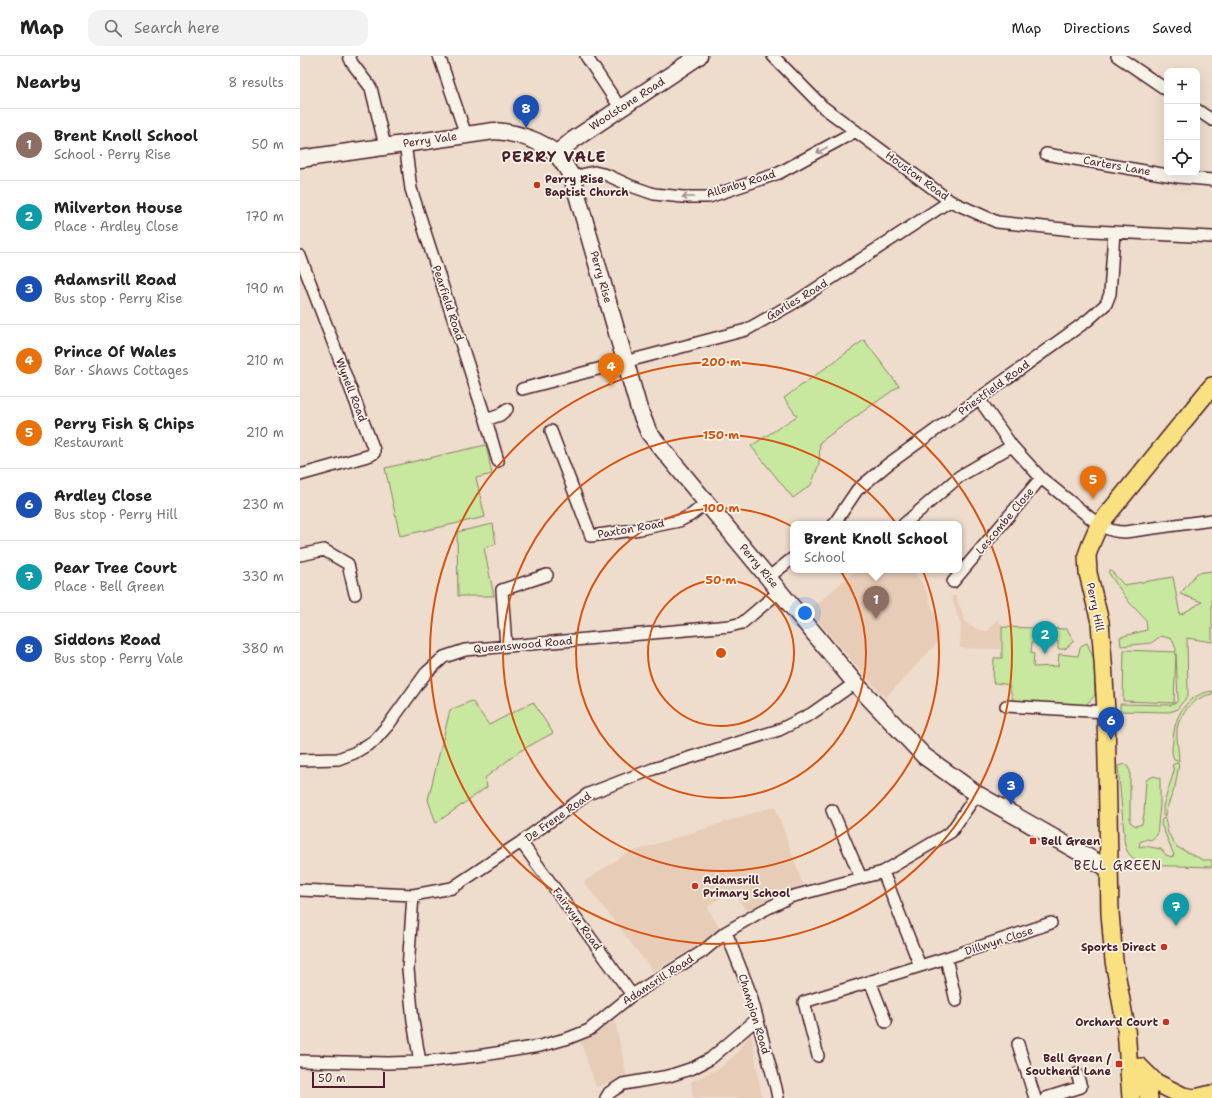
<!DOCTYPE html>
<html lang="en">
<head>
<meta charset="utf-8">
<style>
  :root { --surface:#fff; --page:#f2f2f2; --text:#222; --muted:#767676; --line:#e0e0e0; --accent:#c8321e }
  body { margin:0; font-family:"Shantell Sans",sans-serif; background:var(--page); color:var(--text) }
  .controls { position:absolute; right:12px; top:12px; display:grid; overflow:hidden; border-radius:8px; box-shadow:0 4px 16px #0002 }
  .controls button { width:36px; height:36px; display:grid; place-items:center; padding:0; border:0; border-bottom:1px solid var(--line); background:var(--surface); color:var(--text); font:20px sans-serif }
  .scale { position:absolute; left:12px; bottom:10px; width:73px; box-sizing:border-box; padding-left:4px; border:2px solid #4a1f2b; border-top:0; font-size:11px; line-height:14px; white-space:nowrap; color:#4a1f2b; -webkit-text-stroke:3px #f7f3e8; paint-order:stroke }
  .you { position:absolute; left:505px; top:557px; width:14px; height:14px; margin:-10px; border:3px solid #fff; border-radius:50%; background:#1a73e8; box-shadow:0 0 0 6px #1a73e833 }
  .badge { display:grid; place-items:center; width:26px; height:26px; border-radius:50%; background:var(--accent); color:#fff; font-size:13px; font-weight:700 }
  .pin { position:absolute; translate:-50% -33px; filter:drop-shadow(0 1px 2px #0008) }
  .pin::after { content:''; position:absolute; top:21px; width:14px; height:12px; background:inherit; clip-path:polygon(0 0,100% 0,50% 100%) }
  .popup { position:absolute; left:490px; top:465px; width:172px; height:52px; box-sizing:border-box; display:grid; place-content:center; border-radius:8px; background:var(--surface); filter:drop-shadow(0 1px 3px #0005); font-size:13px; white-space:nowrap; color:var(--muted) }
  .popup b { font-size:15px; color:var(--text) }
  .popup::after { content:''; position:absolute; left:50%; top:100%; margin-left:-8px; border:8px solid transparent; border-top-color:var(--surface) }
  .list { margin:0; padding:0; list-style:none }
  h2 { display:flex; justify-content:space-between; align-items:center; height:52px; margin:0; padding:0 16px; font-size:17px }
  h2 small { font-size:13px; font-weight:400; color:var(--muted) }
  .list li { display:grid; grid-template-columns:26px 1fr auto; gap:12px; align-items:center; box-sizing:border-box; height:72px; padding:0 16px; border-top:1px solid var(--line) }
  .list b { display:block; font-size:15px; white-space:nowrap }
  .list p { margin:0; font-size:13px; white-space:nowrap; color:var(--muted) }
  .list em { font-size:13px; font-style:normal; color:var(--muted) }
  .icon { flex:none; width:22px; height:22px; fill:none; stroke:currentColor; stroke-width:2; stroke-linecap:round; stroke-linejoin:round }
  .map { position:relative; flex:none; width:912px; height:1042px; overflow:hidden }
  header { display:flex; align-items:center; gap:24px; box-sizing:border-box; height:56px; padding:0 20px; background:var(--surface); border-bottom:1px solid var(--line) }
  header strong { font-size:19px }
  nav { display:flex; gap:22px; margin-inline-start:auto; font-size:14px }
  .search { width:280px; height:36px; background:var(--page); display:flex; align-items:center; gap:10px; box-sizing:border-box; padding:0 14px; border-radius:12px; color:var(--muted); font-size:15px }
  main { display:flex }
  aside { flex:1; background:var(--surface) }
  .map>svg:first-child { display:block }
  .built { fill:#e7ccb8 }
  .green { fill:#c8e79f; stroke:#898365 }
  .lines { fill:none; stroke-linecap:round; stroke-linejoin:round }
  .street-casing { stroke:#4a1f2b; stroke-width:14 }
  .secondary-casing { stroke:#4a1f2b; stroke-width:19 }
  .primary-casing { stroke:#4a1f2b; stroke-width:20 }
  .street { stroke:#f7f3e8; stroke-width:11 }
  .secondary { stroke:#f7f3e8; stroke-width:16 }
  .primary { stroke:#f9e181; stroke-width:17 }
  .oneway { stroke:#a0898a }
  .ring { fill:none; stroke:#d8530f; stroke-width:2 }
  .poi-dot { fill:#c8321e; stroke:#f7f3e8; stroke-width:1.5 }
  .labels { text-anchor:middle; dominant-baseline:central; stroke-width:3.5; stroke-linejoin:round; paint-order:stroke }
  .street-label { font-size:11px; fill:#4a1f2b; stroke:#f7f3e8 }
  .poi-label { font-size:11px; font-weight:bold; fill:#4a1f2b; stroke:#f7f3e8; text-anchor:start }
  .quarter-label { font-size:13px; letter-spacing:1px; fill:#4a1f2b; stroke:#f7f3e8 }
  .district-label { font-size:15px; font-weight:bold; letter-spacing:1px; fill:#4a1f2b; stroke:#f7f3e8 }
  .centre { fill:#d8530f; stroke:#f7f3e8; stroke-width:2 }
  .ring-label { font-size:12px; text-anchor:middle; font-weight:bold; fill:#d8530f; stroke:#f7f3e8; stroke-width:3.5; stroke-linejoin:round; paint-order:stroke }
</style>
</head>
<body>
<header>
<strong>Map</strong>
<div class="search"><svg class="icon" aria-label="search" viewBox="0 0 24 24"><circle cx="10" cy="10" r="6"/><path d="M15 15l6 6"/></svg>Search here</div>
<nav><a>Map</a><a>Directions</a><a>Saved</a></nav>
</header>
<main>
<aside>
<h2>Nearby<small>8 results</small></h2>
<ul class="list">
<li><span class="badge" style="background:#8d6e63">1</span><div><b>Brent Knoll School</b><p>School · Perry Rise</p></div><em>50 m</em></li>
<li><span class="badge" style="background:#0f9aa8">2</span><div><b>Milverton House</b><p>Place · Ardley Close</p></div><em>170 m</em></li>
<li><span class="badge" style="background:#1a4fb4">3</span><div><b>Adamsrill Road</b><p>Bus stop · Perry Rise</p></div><em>190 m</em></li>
<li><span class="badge" style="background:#e8710a">4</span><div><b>Prince Of Wales</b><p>Bar · Shaws Cottages</p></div><em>210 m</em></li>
<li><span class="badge" style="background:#e8710a">5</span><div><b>Perry Fish &amp; Chips</b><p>Restaurant</p></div><em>210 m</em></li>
<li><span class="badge" style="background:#1a4fb4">6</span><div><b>Ardley Close</b><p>Bus stop · Perry Hill</p></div><em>230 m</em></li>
<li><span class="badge" style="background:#0f9aa8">7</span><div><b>Pear Tree Court</b><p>Place · Bell Green</p></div><em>330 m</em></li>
<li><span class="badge" style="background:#1a4fb4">8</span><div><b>Siddons Road</b><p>Bus stop · Perry Vale</p></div><em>380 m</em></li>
</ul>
</aside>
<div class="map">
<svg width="912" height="1042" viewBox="0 0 912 1042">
  <rect width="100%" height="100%" fill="#eedccc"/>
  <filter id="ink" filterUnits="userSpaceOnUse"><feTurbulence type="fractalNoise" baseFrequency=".025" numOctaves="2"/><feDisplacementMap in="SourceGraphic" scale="8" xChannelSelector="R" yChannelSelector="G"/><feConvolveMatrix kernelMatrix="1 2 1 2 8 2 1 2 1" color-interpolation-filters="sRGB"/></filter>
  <g filter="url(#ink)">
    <path class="built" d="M556,514H612L620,524L626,535L639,570V585L585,642L509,555Z
      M651,540H656L665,565L669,569L682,575H688L698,563L702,570L701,593L660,592L661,570Z
      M475,750L505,834L449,857L431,835L407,851L422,876L353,915L284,826L325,798Z
      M315,965L327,1021L296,1031L280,984Z
      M451,977L462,1042H393L391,1026L420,1012L437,997Z"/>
    <path class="green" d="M564,284L599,330L520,386L519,408L511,429L493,442L451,390L497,360L484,342Z
      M186,389L192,418L176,422L185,461L100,480L85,412Z
      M193,468L196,488L184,492L194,540H158L157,476Z
      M810,514L824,529L873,521L880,559L902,546L880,538L897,517L912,515V586L887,582L888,640L876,654L869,656L820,655V648L871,649L876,647L878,643L876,597L874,647L823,645L824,594L876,596V593L872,583L861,580L851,587L821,590L820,581L847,574L846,564L829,546L808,516Z
      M702,571L767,573L774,585L765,593H758V585L732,586L731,597L734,598L733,611L758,610L759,598L778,600C780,593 780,589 787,587L794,603L795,639L785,650L714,646C707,630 716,628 693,627L694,602H702Z
      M912,635V638C895,641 880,656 877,673C876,683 879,695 879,705L874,703C871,697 872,691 873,685C874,660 886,639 912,635Z
      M172,645L189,669L233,646L253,677L220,695L185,722L187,731L136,767L128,744L150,654Z
      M876,707L879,708L875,731L866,754L865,760H863V750L874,715L872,709Z
      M826,708L830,715V766L836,770L842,768L844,758L846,724L854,720L860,722V749L857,779L851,784L847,783L840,786L839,791L844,790L861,793L866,799L872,801L874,799L861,768L862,763L865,762L868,777L877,791L903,804H912V811C901,811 889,810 878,810C853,810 822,811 824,777L818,710Z"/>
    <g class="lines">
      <defs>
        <path id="street" d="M49,0L52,7L71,32L85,90
          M139,0L166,79
          M286,0L321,53
          M473,0L523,51L650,145L697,166L773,174L912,181
          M817,0L867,34
          M897,54L912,64
          M105,87L111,133L186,364L198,405
          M746,98L879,121L912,124
          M272,121L294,116L307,119L331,130L354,138L383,141H409L479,117L556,75
          M0,200L74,394V397L71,399L0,419
          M222,333L446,274L494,247L650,145
          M679,343L712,390L741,422L799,469C808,474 815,476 825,476L912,464
          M186,364L200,359L207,353
          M251,375L291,480L340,473L379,465L391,459L406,447
          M534,468L557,434L587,409L788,264L806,248L810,238L814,176
          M604,468L660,420L712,390
          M0,499L24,494L48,508L55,538
          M469,521L493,502
          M653,526L741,422
          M206,590L202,534L247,519
          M706,650L806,656
          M0,704L38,703L54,697L74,685L89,668L126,617L144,601L165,594L430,570L442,567L480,535
          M532,754L561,822
          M221,786L332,939
          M583,816L620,910
          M0,834L113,839L152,832L221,786L288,738L353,713L479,674L511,658L555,627
          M113,839L108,913L113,965L120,1006
          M426,876L450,936L476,1032L478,1042
          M646,902L656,945
          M570,925L586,966
          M718,988L735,1042
          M518,1000L504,946L646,902L751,867
          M0,1005L88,1007L120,1006L177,1000L240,990L269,982L289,974L332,939L402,896L426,876L462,855L490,841L583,816L651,776L677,738
          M306,1042L309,1037L323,1028L369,1020L393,1012L410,1003L457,963
          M746,1042L781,1031L777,1018"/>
        <path id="secondary" d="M256,98L273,84L399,0
          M0,103L194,75C214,76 241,84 256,98C263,105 267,113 272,121L339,353L349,377L555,627L624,700L677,738L809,813"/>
        <path id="primary" d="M840,1011L855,1026L883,1040L895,1042L912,1038
          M841,1014L849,1042
          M831,1042L826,972L814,905L810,857L806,656L803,605L800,566L788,517L787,499L792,485L799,469L912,330"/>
      </defs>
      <use href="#street" class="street-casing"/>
      <use href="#secondary" class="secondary-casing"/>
      <use href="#primary" class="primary-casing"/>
      <use href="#street" class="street"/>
      <use href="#secondary" class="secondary"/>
      <use href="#primary" class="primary"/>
    </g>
    <defs><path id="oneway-shaft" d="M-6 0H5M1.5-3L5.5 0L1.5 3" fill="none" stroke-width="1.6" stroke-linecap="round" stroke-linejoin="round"/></defs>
    <g class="oneway">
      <use href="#oneway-shaft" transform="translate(522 94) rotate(152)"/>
      <use href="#oneway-shaft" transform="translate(388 141) rotate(-180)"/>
    </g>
  </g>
  <g class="ring">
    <circle cx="421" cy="597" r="73"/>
    <circle cx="421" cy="597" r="145"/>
    <circle cx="421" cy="597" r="218"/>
    <circle cx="421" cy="597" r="291"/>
  </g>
  <g class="poi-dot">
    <circle cx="237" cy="129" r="4"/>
    <rect x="729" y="781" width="8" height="8" rx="2"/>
    <circle cx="395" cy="830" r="4"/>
    <circle cx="864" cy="891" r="4"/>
    <circle cx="866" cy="966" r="4"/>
    <rect x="815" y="1004" width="8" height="8" rx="2"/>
  </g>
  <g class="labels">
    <g class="street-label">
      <text transform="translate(327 48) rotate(-33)">Woolstone Road</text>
      <text transform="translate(130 84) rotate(-8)">Perry Vale</text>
      <text transform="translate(817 110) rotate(10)">Carters Lane</text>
      <text transform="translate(617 120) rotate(36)">Houston Road</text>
      <text transform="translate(441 128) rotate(-17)">Allenby Road</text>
      <text transform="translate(301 221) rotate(74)">Perry Rise</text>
      <text transform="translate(497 244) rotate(-31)">Garlies Road</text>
      <text transform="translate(148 247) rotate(72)">Pearfield Road</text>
      <text transform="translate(694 332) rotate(-36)">Priestfield Road</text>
      <text transform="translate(51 334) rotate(69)">Wynell Road</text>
      <text transform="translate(705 465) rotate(-50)">Lescombe Close</text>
      <text transform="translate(331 473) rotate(-10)">Paxton Road</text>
      <text transform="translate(459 510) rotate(50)">Perry Rise</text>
      <text transform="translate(795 551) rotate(78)">Perry Hill</text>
      <text transform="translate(223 589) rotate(-5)">Queenswood Road</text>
      <text transform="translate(258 761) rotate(-35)">De Frene Road</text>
      <text transform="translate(277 863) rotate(54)">Fairwyn Road</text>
      <text transform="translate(699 885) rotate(-18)">Dillwyn Close</text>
      <text transform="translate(358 924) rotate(-33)">Adamsrill Road</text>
      <text transform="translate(454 958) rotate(73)">Champion Road</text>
    </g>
    <g class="poi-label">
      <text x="245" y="123">Perry Rise<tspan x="245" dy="13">Baptist Church</tspan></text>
      <text x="741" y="785">Bell Green</text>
      <text x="403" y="824">Adamsrill<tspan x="403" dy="13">Primary School</tspan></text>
      <text x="856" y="891" text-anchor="end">Sports Direct</text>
      <text x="858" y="966" text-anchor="end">Orchard Court</text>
      <text x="811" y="1002" text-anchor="end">Bell Green /<tspan x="811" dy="13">Southend Lane</tspan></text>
    </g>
    <g class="quarter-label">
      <text x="818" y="809">BELL GREEN</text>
    </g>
    <g class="district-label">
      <text x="254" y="101">PERRY VALE</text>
    </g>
  </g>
  <circle cx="421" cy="597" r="6" class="centre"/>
  <g class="ring-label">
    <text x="421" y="310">200 m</text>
    <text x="421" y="383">150 m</text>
    <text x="421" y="456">100 m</text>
    <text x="421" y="528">50 m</text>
  </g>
</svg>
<div class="controls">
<button>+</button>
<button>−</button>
<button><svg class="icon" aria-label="locate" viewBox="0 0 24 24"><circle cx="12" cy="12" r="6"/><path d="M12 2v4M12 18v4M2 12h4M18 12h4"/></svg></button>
</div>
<div class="scale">50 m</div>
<div class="you"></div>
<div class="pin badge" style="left:576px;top:563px;background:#8d6e63">1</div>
<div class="popup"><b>Brent Knoll School</b>School</div>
<div class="pin badge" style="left:745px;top:598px;background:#0f9aa8">2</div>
<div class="pin badge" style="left:711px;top:749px;background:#1a4fb4">3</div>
<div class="pin badge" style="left:311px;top:330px;background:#e8710a">4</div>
<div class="pin badge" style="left:793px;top:443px;background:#e8710a">5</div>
<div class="pin badge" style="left:811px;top:684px;background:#1a4fb4">6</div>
<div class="pin badge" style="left:876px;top:870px;background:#0f9aa8">7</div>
<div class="pin badge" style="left:226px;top:72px;background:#1a4fb4">8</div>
</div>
</main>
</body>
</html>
